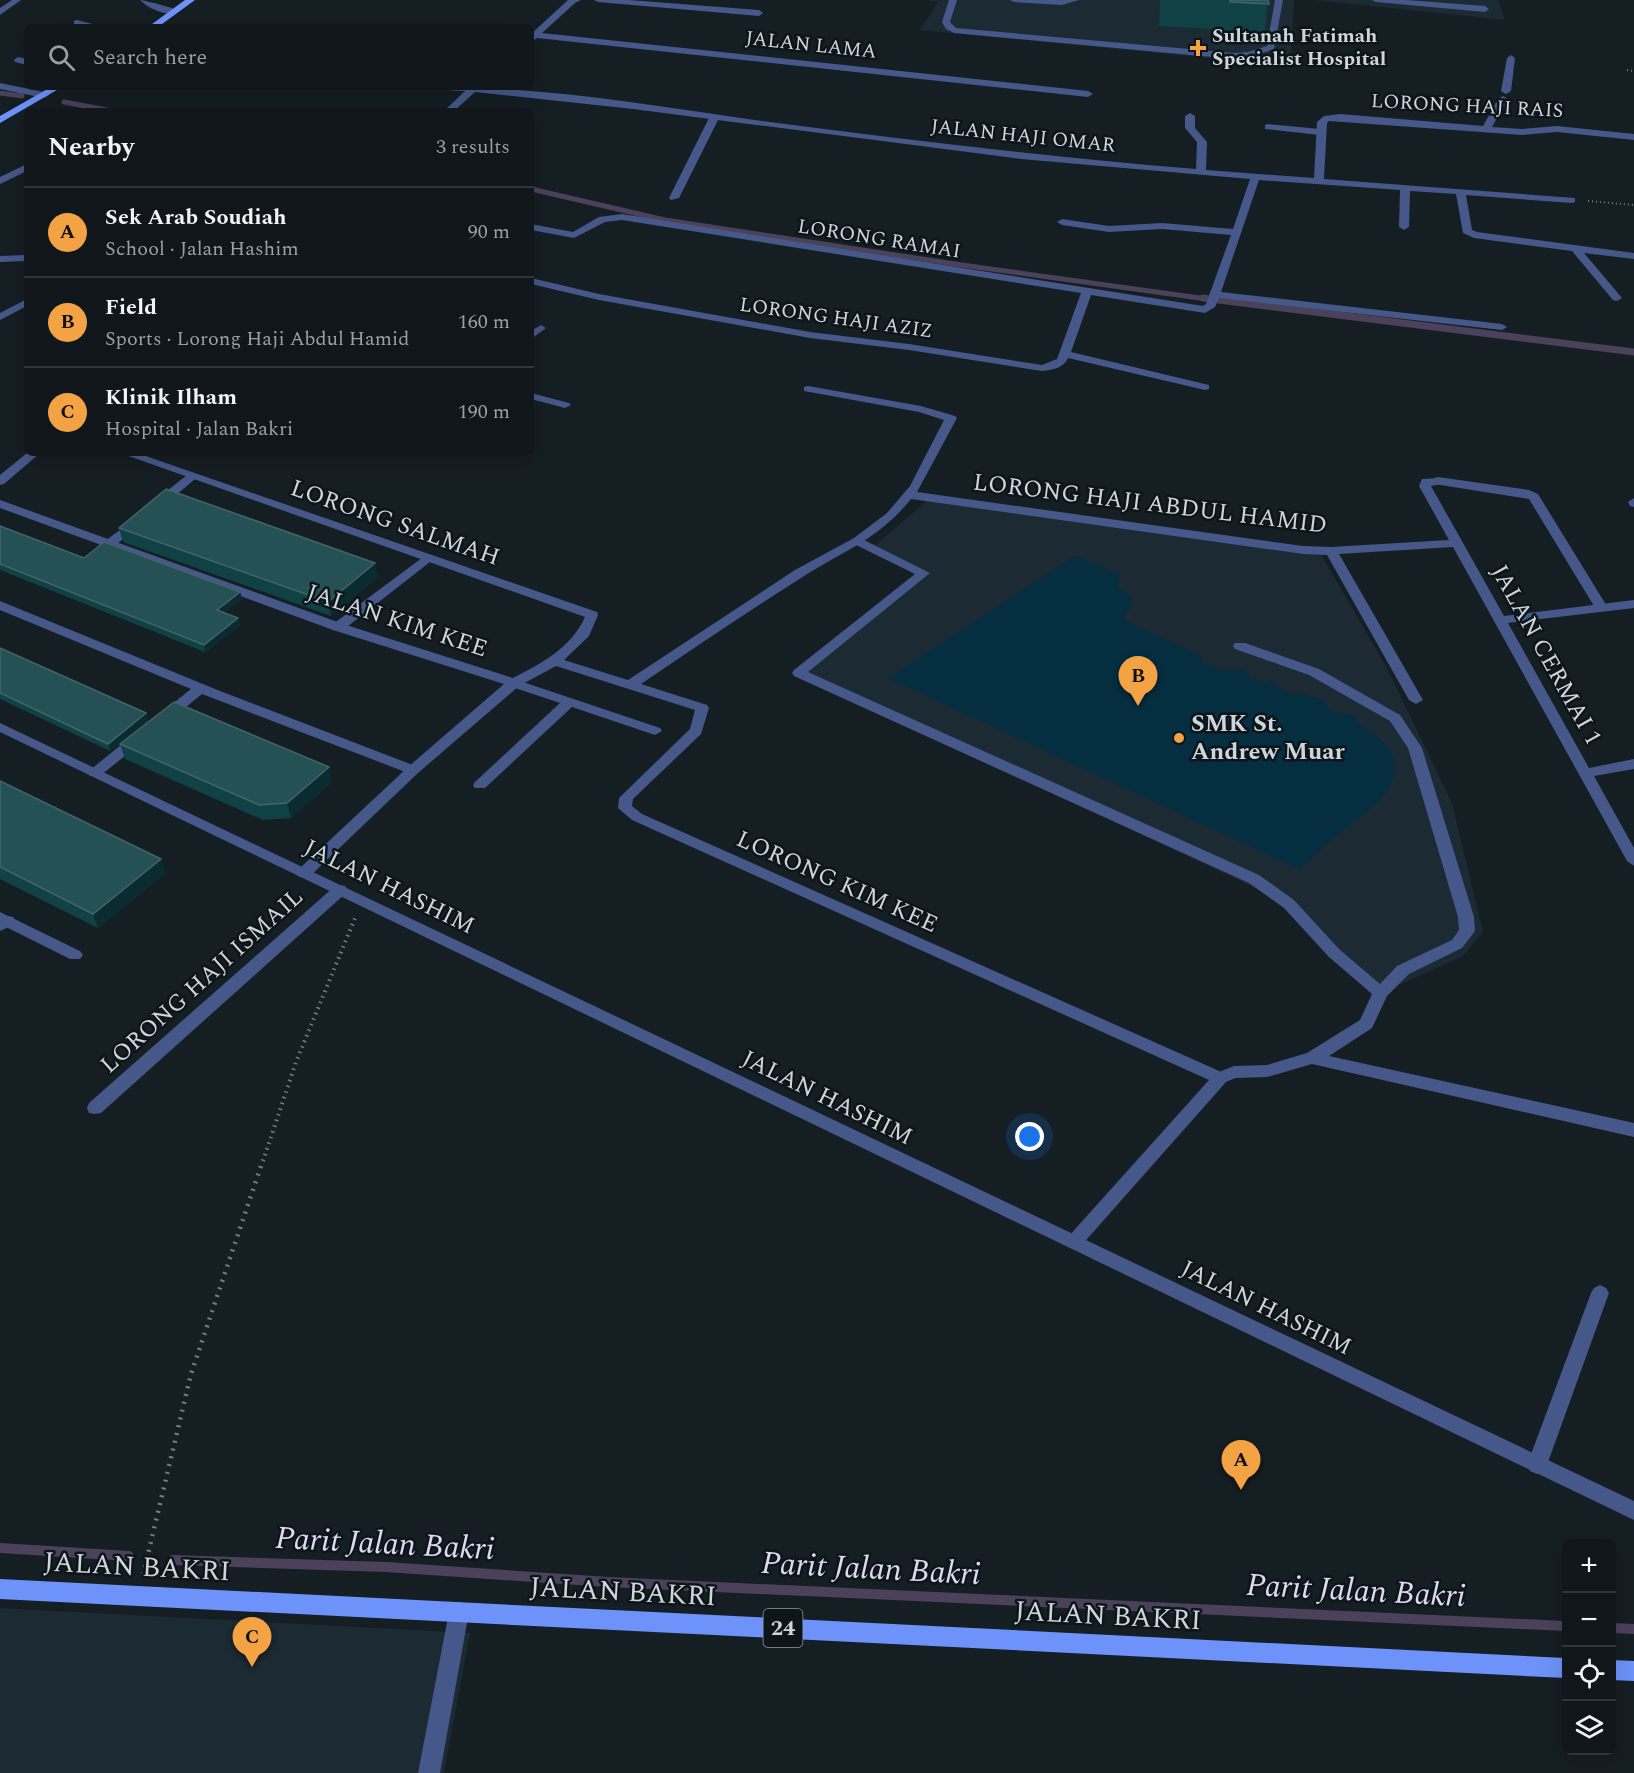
<!DOCTYPE html>
<html lang="en">
<head>
<meta charset="utf-8">
<style>
  :root { --surface:#10161a; --page:#1e2327; --text:#f1f3f6; --muted:#9c9fa2; --line:#303539; --accent:#f4a344 }
  body { margin:0; font-family:Spectral,serif; background:var(--page); color:var(--text) }
  .controls { position:absolute; right:18px; bottom:18px; display:grid; overflow:hidden; border-radius:9px; box-shadow:0 6px 24px #0002 }
  .controls button { width:54px; height:54px; display:grid; place-items:center; padding:0; border:0; border-bottom:2px solid var(--line); background:var(--surface); color:var(--text); font:30px sans-serif }
  .you { position:absolute; left:1030px; top:1137px; width:21px; height:21px; margin:-15px; border:4px solid #fff; border-radius:50%; background:#1a73e8; box-shadow:0 0 0 9px #1a73e833 }
  .badge { display:grid; place-items:center; width:39px; height:39px; border-radius:50%; background:var(--accent); color:#111; font-size:20px; font-weight:700 }
  .pin { position:absolute; translate:-50% -50px; filter:drop-shadow(0 2px 3px #0008) }
  .pin::after { content:''; position:absolute; top:32px; width:21px; height:18px; background:inherit; clip-path:polygon(0 0,100% 0,50% 100%) }
  .list { margin:0; padding:0; list-style:none }
  h2 { display:flex; justify-content:space-between; align-items:center; height:78px; margin:0; padding:0 24px; font-size:26px }
  h2 small { font-size:20px; font-weight:400; color:var(--muted) }
  .list li { display:grid; grid-template-columns:39px 1fr auto; gap:18px; align-items:center; box-sizing:border-box; height:90px; padding:0 24px; border-top:2px solid var(--line) }
  .list b { display:block; font-size:22px; white-space:nowrap }
  .list p { margin:0; font-size:20px; white-space:nowrap; color:var(--muted) }
  .list em { font-size:20px; font-style:normal; color:var(--muted) }
  .icon { flex:none; width:33px; height:33px; fill:none; stroke:currentColor; stroke-width:2; stroke-linecap:round; stroke-linejoin:round }
  .map { position:relative; flex:none; width:1634px; height:1773px; overflow:hidden }
  .search { position:absolute; background:var(--surface); box-shadow:0 6px 24px #0002; left:24px; top:24px; width:510px; height:66px; display:flex; align-items:center; gap:15px; box-sizing:border-box; padding:0 21px; border-radius:9px; color:var(--muted); font-size:22px }
  .panel { position:absolute; background:var(--surface); box-shadow:0 6px 24px #0002; left:24px; top:108px; width:510px; height:348px; border-radius:9px }
  .map>svg:first-child { display:block }
  .built { fill:#1b2a33 }
  .green { fill:#052e41 }
  .lines { fill:none; stroke-linecap:round; stroke-linejoin:round }
  .stream-far2 { stroke:#4b415b; stroke-width:5 }
  .stream-far1 { stroke:#4b415b; stroke-width:7 }
  .stream { stroke:#4b415b; stroke-width:10 }
  .path-far2 { stroke:#747c80; stroke-width:2; stroke-dasharray:1 3; stroke-linecap:butt }
  .path-far1 { stroke:#747c80; stroke-width:4; stroke-dasharray:1.5 4.5; stroke-linecap:butt }
  .path { stroke:#747c80; stroke-width:4.5; stroke-dasharray:2 6; stroke-linecap:butt }
  .service { fill:#455889; fill-rule:evenodd }
  .minor { fill:#455889; fill-rule:evenodd }
  .tertiary { fill:#455889; fill-rule:evenodd }
  .primary { fill:#6d93fa; fill-rule:evenodd }
  .wall { fill:#104144 }
  .shaded-wall { fill:#0a2c30 }
  .building { fill:#255154; stroke:#406669; stroke-width:1.5 }
  .poi-dot { fill:#f4a344; stroke:#0c151a; stroke-width:2 }
  .labels { text-anchor:middle; dominant-baseline:central; stroke-width:5; stroke-linejoin:round; paint-order:stroke }
  .far-poi-label { font-size:20px; font-weight:bold; fill:#cfd5d8; stroke:#0c151a; text-anchor:start }
  .far-street-label { font-size:20px; fill:#cfd5d8; stroke:#0c151a }
  .shield { fill:#0c151a; stroke:#949b9f; stroke-width:1.5 }
  .shield-label { font-size:22px; font-weight:bold; fill:#cfd5d8 }
  .street-label { font-size:24px; fill:#cfd5d8; stroke:#0c151a }
  .poi-label { font-size:24px; font-weight:bold; fill:#cfd5d8; stroke:#0c151a; text-anchor:start }
  .near-street-label { font-size:28px; fill:#cfd5d8; stroke:#0c151a }
  .near-water-label { font-size:32px; font-style:italic; fill:#dfd8ef; stroke:#0c151a }
</style>
</head>
<body>
<div class="map">
<svg width="1634" height="1773" viewBox="0 0 1634 1773">
  <rect width="100%" height="100%" fill="#151e23"/>
  <path class="built" d="M924,0H1294L1290,66L920,30L938,2Z
    M1314,0H1498L1505,20Z
    M930,498L1319,551L1387,668L1452,803L1483,932L1463,956L1381,993L1289,904L799,673L924,574L872,548Z
    M0,1608L470,1633L444,1773H0Z"/>
  <path class="green" d="M1075,556L1119,574L1118,588L1133,597L1131,606L1123,620L1202,656L1200,662L1224,671L1235,669L1246,671L1252,681L1266,682L1273,680L1276,687L1293,694H1304L1323,700L1332,713L1353,715C1362,733 1386,735 1393,757C1403,791 1365,812 1344,829C1329,842 1314,856 1299,869L888,678Z"/>
  <g class="lines">
    <path class="stream-far2" d="M0,93L22,96
      M64,102L112,111
      M531,189L665,220L955,264L1214,300"/>
    <path class="stream-far1" d="M1203,298L1634,352"/>
    <path class="stream" d="M0,1548L129,1556
      M173,1560L386,1567L608,1582L1566,1626
      M1612,1628L1634,1629"/>
    <path class="path-far2" d="M1627,70L1634,71
      M1588,201L1634,205"/>
    <path class="path-far1" d="M263,1161L296,1062L355,918"/>
    <path class="path" d="M143,1575L191,1374L263,1160"/>
    <path class="service" d="M140,0C144,0 177,9 180,11C168,18 149,9 140,0Z
      M1010,0H1079L1062,5L1014,2Z
      M1372,0H1406L1485,6L1489,9L1485,12L1376,2Z
      M77,20L96,25L97,27L74,25V21Z
      M18,57L27,59V65L15,62L14,60Z
      M714,115L719,118L679,198L671,200L669,198L709,118Z
      M1268,124L1320,129L1325,132L1320,135L1265,129V125Z
      M27,164V171L0,184V177Z
      M27,255V261L0,262V256Z
      M541,325L546,328L531,339V331Z
      M191,472L197,476L195,479L162,507H154V501Z
      M1438,477L1529,490L1538,494L1608,608L1607,611H1597L1529,499L1434,484V478Z
      M135,519L139,520V526L113,547H105L103,544L105,541Z
      M858,537L930,573L808,672L1259,875L1294,900L1339,949L1380,984L1397,966L1452,940L1459,930L1458,917L1408,748L1390,721L1309,675L1235,649L1233,646L1235,643H1245L1319,669L1400,715L1422,748L1474,917L1475,931L1462,948L1409,974L1387,996L1372,1028L1329,1056L1634,1123V1137L1312,1064L1267,1077L1236,1078L1220,1084L1214,1082L1212,1078L1214,1074L1234,1066L1267,1065L1307,1053L1360,1020L1372,994L1329,957L1284,908L1249,883L794,676L792,673L794,670L915,574L854,544L852,541L854,538Z
      M426,555L432,559L430,562L343,630H333L331,627L333,624Z
      M0,601L220,691L418,767L420,770L418,773H408L202,694L171,719H161L159,716L161,713L191,689L0,610Z
      M514,679L660,728L662,731L655,735L572,707L485,788H475L473,785L475,782L560,703L509,686L507,683L509,680Z
      M137,735L142,736L144,739L142,742L100,776H90L88,773L90,770L132,736Z
      M340,885L345,886L348,890L345,894L101,1113L95,1114L89,1113L87,1108L89,1103L335,886Z
      M0,912L80,951L83,955L80,959H70L0,924Z"/>
    <path class="minor" d="M12,0H21L0,15V8Z
      M568,0H581L575,3L542,33L1088,91L1093,94L1088,97L537,38L531,42V34Z
      M594,0H629L759,10L763,13L759,16L598,2Z
      M949,0H957L950,22L956,28L1234,53L1248,52L1267,46L1275,0H1283L1274,49L1249,58L1234,59L954,33L946,29L942,22Z
      M1511,55L1515,58L1511,91L1506,94L1501,91L1507,58Z
      M0,83L44,92L49,95L44,98L0,89Z
      M442,87C548,87 656,106 762,121C907,140 1051,157 1196,169L1197,142L1185,128V116L1190,113L1195,116V128L1207,142L1206,170L1314,178L1317,122L1324,116L1340,114L1483,126L1498,99L1503,96L1508,99L1492,127L1522,129L1557,126L1634,134V140L1557,132L1522,135L1329,121L1327,123L1324,179L1575,198V202L1572,203L1466,195L1472,230L1477,232L1634,253V259L1584,253L1622,298L1617,301L1613,300L1572,251L1474,238L1463,233L1456,194L1410,191L1409,227L1404,230L1399,227L1400,190L1259,180L1221,292L1502,324L1507,327L1502,330L1219,298L1215,307L1205,313L1091,295L1071,352L1209,385V389L1205,390L1068,358C1064,368 1052,370 1042,371L909,350L810,338L599,300L531,284V278L599,294L810,332L909,344L1042,365L1057,359L1081,293L622,220L605,222L574,238L531,230V224L573,232L599,217L622,214L1203,306L1206,304L1231,235L1162,229L1109,232L1062,225L1057,222L1062,219L1109,226L1162,223L1233,229L1250,179L1021,159L633,109L475,92L454,111H444L465,91L446,90Z
      M27,299V306L0,320V313Z
      M808,386L921,406L955,416L957,418L917,492L1303,546L1331,547L1449,540L1419,486L1422,479L1442,478V484L1431,486L1504,616L1634,600V608L1508,623L1589,768L1634,759V769L1594,776L1634,848V866L1627,861L1453,547L1339,554L1423,700L1416,704L1409,700L1327,555L1303,554L911,499C877,541 844,550 801,578C747,612 694,648 641,684L707,705L709,708L701,734L633,799L632,806L642,814L1226,1074L1228,1078L1226,1082L1080,1247L1074,1249L1068,1247L1065,1242L1068,1237L1209,1080L632,820L618,808L619,798L690,729L695,710L556,666L519,686L418,773L309,877H299L297,873L299,869L408,767L504,684L333,630L0,508V500L343,624L513,678C542,663 571,648 585,617L120,453H137L597,612L598,615L589,636L564,660L628,680L795,570L854,538L887,513L910,486L944,420L919,412L804,391V387Z
      M531,393L569,403L571,405L565,408L531,399Z
      M27,453H40L4,484L0,485V475Z
      M1634,498V507L1630,506L1628,502Z
      M8,916L13,917L16,921L13,925L0,931V919Z
      M1600,1285L1606,1288L1609,1293L1547,1465L1544,1471L1537,1474L1530,1471L1527,1465L1591,1293L1594,1288Z
      M459,1602L466,1605L469,1612L440,1773H418L449,1612L452,1605Z"/>
    <path class="tertiary" d="M0,723L1634,1501V1520L0,732Z"/>
    <path class="primary" d="M185,0H195L158,27H148Z
      M51,87H62L0,123V116Z
      M0,1579L1566,1658V1678L0,1599Z
      M1612,1660L1634,1661V1681L1612,1680Z"/>
  </g>
  <path class="wall" d="M1160,0H1268L1264,37L1226,35V30L1159,26Z
    M0,526L84,558L240,592L242,599L224,613L238,618L240,626L205,652L0,570Z
    M119,528L378,577L331,616L123,542Z
    M0,648L146,713L148,721L110,751L0,699Z
    M120,744L332,782L291,818L263,820L125,759Z
    M0,781L161,859L165,874L98,928L0,879Z"/>
  <path class="shaded-wall" d="M375,563L378,577L331,616L328,602Z
    M240,592L242,599L219,617L217,610Z
    M238,618L240,626L205,652L204,645Z
    M146,713L148,721L110,751L108,744Z
    M329,767L332,782L291,818L287,803Z
    M161,859L165,874L98,928L93,914Z"/>
  <path class="building" d="M1230,0H1268L1269,4L1230,2Z
    M166,489L375,563L328,602L119,528Z
    M0,526L84,558L104,542L240,592L217,610L238,618L204,645L0,564Z
    M0,648L146,713L108,744L0,693Z
    M174,702L329,767L287,803L259,805L120,744Z
    M0,781L161,859L93,914L0,867Z"/>
  <g class="poi-dot">
    <path d="M1195 39h6v6h6v6h-6v6h-6v-6h-6v-6h6z"/>
    <circle cx="1179" cy="738" r="6"/>
  </g>
  <g class="labels">
    <g class="far-poi-label">
      <text x="1212" y="36">Sultanah Fatimah<tspan x="1212" dy="23">Specialist Hospital</tspan></text>
    </g>
    <g class="far-street-label">
      <text transform="translate(811 45) rotate(6)">JALAN LAMA</text>
      <text transform="translate(1467 106) rotate(3)">LORONG HAJI RAIS</text>
      <text transform="translate(1023 136) rotate(6)">JALAN HAJI OMAR</text>
      <text transform="translate(879 239) rotate(9)">LORONG RAMAI</text>
      <text transform="translate(836 318) rotate(8)">LORONG HAJI AZIZ</text>
    </g>
    <rect class="shield" x="763.5" y="1609" width="39" height="38" rx="4.5"/>
    <g class="shield-label">
      <text x="783" y="1628">24</text>
    </g>
    <g class="street-label">
      <text transform="translate(1150 504) rotate(7)">LORONG HAJI ABDUL HAMID</text>
      <text transform="translate(395 523) rotate(19)">LORONG SALMAH</text>
      <text transform="translate(397 621) rotate(18)">JALAN KIM KEE</text>
      <text transform="translate(1546 655) rotate(61)">JALAN CERMAI 1</text>
      <text transform="translate(837 882) rotate(24)">LORONG KIM KEE</text>
      <text transform="translate(389 887) rotate(26)">JALAN HASHIM</text>
      <text transform="translate(202 981) rotate(-42)">LORONG HAJI ISMAIL</text>
      <text transform="translate(827 1098) rotate(26)">JALAN HASHIM</text>
      <text transform="translate(1266 1308) rotate(26)">JALAN HASHIM</text>
    </g>
    <g class="poi-label">
      <text x="1191" y="724">SMK St.<tspan x="1191" dy="28">Andrew Muar</tspan></text>
    </g>
    <g class="near-street-label">
      <text transform="translate(137 1567) rotate(3)">JALAN BAKRI</text>
      <text transform="translate(623 1592) rotate(3)">JALAN BAKRI</text>
      <text transform="translate(1108 1616) rotate(3)">JALAN BAKRI</text>
    </g>
    <g class="near-water-label">
      <text transform="translate(385 1544) rotate(3)">Parit Jalan Bakri</text>
      <text transform="translate(871 1569) rotate(3)">Parit Jalan Bakri</text>
      <text transform="translate(1356 1591) rotate(3)">Parit Jalan Bakri</text>
    </g>
  </g>
</svg>
<div class="controls">
<button>+</button>
<button>−</button>
<button><svg class="icon" aria-label="locate" viewBox="0 0 24 24"><circle cx="12" cy="12" r="6"/><path d="M12 2v4M12 18v4M2 12h4M18 12h4"/></svg></button>
<button><svg class="icon" aria-label="layers" viewBox="0 0 24 24"><path d="M12 4l9 5-9 5-9-5zM3 14l9 5 9-5"/></svg></button>
</div>
<div class="you"></div>
<div class="pin badge" style="left:1241px;top:1490px">A</div>
<div class="pin badge" style="left:1138px;top:706px">B</div>
<div class="pin badge" style="left:252px;top:1667px">C</div>
<div class="search"><svg class="icon" aria-label="search" viewBox="0 0 24 24"><circle cx="10" cy="10" r="6"/><path d="M15 15l6 6"/></svg>Search here</div>
<section class="panel">
<h2>Nearby<small>3 results</small></h2>
<ul class="list">
<li><span class="badge">A</span><div><b>Sek Arab Soudiah</b><p>School · Jalan Hashim</p></div><em>90 m</em></li>
<li><span class="badge">B</span><div><b>Field</b><p>Sports · Lorong Haji Abdul Hamid</p></div><em>160 m</em></li>
<li><span class="badge">C</span><div><b>Klinik Ilham</b><p>Hospital · Jalan Bakri</p></div><em>190 m</em></li>
</ul>
</section>
</div>
</body>
</html>
